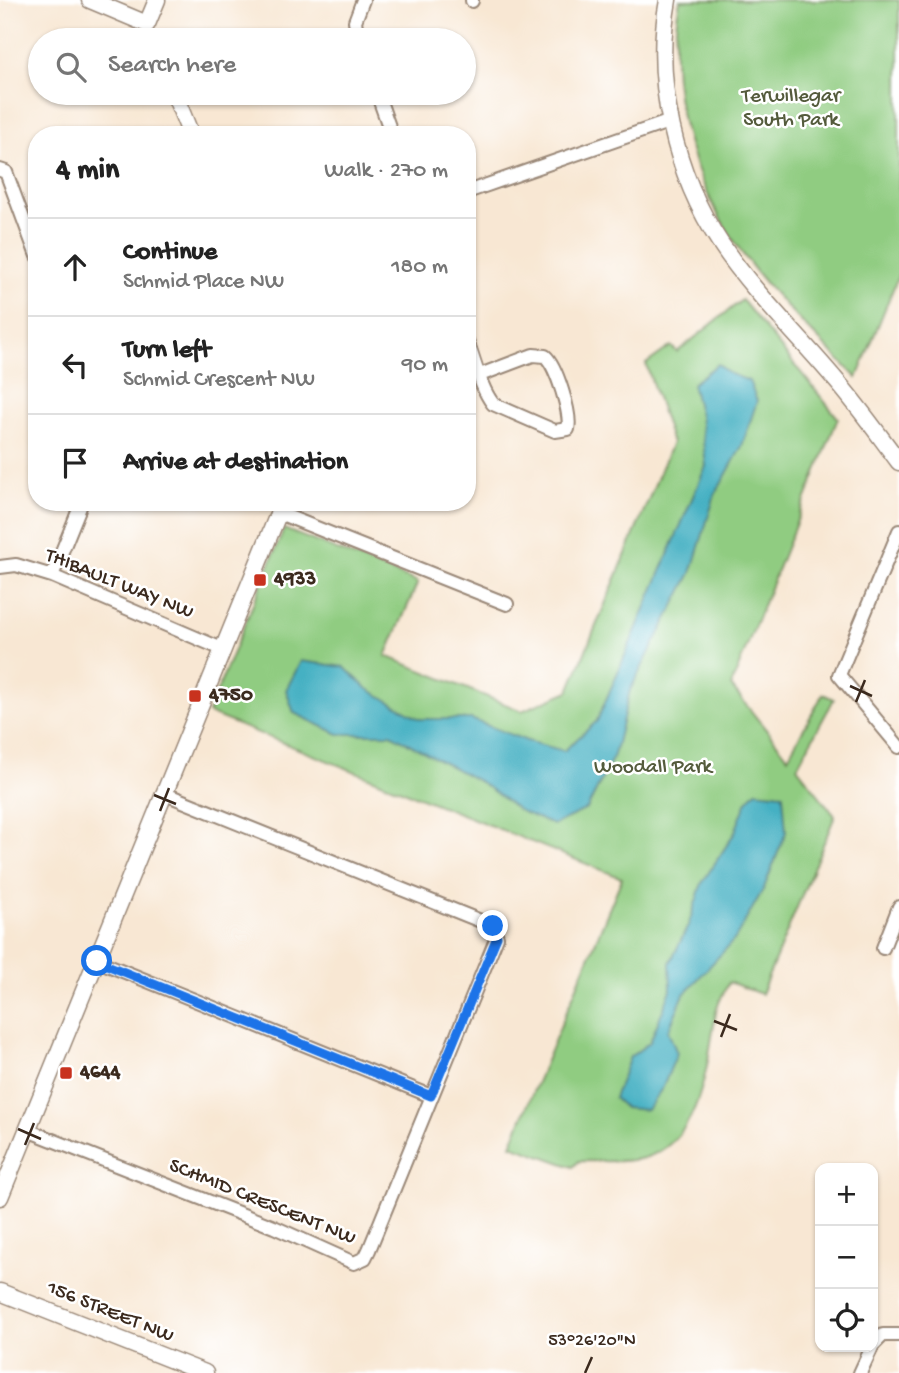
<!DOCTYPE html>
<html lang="en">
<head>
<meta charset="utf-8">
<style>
  :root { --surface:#fff; --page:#f6f6f6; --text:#222; --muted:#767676; --line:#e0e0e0 }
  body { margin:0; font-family:"Gochi Hand",sans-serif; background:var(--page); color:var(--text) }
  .controls { position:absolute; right:21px; bottom:21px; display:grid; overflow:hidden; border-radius:14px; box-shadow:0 2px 5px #0004 }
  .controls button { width:63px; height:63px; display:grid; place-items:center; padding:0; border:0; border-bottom:2px solid var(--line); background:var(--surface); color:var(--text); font:35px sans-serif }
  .stop { position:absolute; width:21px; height:21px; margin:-16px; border:5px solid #1a73e8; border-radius:50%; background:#fff }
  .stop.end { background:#1a73e8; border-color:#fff; box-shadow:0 2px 7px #0008 }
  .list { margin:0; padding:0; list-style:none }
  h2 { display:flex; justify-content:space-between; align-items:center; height:91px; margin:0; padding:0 28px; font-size:30px }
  h2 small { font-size:23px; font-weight:400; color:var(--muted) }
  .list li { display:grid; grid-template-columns:46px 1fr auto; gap:21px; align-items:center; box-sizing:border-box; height:98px; padding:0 28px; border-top:2px solid var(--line) }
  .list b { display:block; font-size:26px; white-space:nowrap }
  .list p { margin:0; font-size:23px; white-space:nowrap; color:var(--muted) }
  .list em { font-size:23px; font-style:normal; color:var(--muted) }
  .icon { flex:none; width:38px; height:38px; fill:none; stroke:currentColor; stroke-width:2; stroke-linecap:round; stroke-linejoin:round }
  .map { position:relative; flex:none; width:899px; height:1373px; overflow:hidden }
  .search { position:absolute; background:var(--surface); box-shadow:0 2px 5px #0004; left:28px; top:28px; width:448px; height:77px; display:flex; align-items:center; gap:18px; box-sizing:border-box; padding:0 24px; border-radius:38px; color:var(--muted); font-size:26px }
  .panel { position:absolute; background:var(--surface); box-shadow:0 2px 5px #0004; left:28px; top:126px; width:448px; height:385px; border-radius:28px }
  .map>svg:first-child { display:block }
  .green { fill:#90cc81; stroke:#667b50; stroke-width:2 }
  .water { fill:#45b0c3; stroke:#406d70; stroke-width:2 }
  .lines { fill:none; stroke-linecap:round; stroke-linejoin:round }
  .minor-casing { stroke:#9a8878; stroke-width:16 }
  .tertiary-casing { stroke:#9a8878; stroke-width:19 }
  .minor { stroke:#fff; stroke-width:12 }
  .tertiary { stroke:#fff; stroke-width:16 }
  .route { stroke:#1a73e8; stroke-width:9 }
  .ticks { fill:none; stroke:#3b2a1e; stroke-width:2.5 }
  .poi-dot { fill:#c8321e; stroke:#fff; stroke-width:2.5 }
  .labels { text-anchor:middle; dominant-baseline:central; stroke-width:5; stroke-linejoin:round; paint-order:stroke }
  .park-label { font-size:21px; fill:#545b3c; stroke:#fff }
  .poi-label { font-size:21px; font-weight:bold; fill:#3b2a1e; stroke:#fff; text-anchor:start }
  .street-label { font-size:21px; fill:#3b2a1e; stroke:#fff }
  .ticks-label { font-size:18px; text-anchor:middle; fill:#3b2a1e; stroke:#fff; stroke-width:5; stroke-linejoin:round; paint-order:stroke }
</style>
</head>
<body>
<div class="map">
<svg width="899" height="1373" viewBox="0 0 899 1373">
  <rect width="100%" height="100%" fill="#fff"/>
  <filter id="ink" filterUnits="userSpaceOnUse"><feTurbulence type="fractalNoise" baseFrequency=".0143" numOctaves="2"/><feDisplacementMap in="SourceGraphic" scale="14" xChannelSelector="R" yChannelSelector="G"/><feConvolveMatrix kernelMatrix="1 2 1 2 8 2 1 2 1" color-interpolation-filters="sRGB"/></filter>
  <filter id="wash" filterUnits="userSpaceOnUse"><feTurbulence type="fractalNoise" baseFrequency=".00686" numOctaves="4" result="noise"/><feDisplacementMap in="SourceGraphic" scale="28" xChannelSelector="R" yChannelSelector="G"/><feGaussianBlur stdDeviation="1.57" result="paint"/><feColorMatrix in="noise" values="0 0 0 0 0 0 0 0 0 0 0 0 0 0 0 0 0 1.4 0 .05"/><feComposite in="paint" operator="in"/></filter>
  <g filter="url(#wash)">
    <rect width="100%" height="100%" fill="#f8e7d3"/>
    <path class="green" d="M680,0H899V274L857,378C824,344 788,311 758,274C697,199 661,96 680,0Z
      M742,300L838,418L731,686L788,757L823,694L834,699L797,767L835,816L761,994L729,982C724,992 718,1002 716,1012C707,1061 703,1141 644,1158C624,1163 600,1161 579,1161L573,1167L511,1145L622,878L208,713L284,529L418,582L386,656L522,711L569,691L672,443L646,364L671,346L677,352Z"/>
    <path class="water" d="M718,364L728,373L749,381L757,401L742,446L715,495L691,573L630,690L614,755L587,809L553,825L520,811L482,783L391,734H338L294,713L286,690L301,661L344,667L368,689L420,719H471L527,741L564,751L597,721L706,466L700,416L692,384Z
      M756,791L783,794L786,832L764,888L735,939L684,994L668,1031L677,1053L663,1087L647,1110L625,1108L614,1098L630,1057L650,1042L671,990L670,963L688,926L702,883L734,834L747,801Z"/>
  </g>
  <g filter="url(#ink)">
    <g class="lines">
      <defs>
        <path id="minor" d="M472,1V0
          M358,40L355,21L363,0
          M377,93L392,135
          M0,170L6,172L37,256
          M467,192L671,121
          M467,341C475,361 480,387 493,404L555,431L568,429C572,415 556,365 545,356L533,355L480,375
          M279,513L507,604
          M899,531L839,675L899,747
          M0,567L16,565L52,576L222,649
          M52,576L82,502
          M883,948L899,907
          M98,961L431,1096
          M27,1130L274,1227L354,1263L365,1258L369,1250L497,937L493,926L163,793
          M873,1345L883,1335H899
          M860,1373L872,1347"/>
        <path id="tertiary" d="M90,0L147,24
          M668,0C653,81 675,175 721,244C753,292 797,334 834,378C857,404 878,434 899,462
          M147,24L157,0
          M174,93L191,135
          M0,1197L283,502
          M0,1292L205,1373"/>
      </defs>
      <use href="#minor" class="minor-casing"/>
      <use href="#tertiary" class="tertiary-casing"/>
      <use href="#minor" class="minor"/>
      <use href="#tertiary" class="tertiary"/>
    </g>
  </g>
  <g class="lines" filter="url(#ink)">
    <path class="route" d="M97,961L431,1096L497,937L493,926"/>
  </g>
  <path class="ticks" d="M850,686L872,696M856,702L865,680M154,795L176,804M160,811L169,788M714,1021L737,1030M721,1037L730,1014M18,1129L41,1139M25,1145L34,1123M585,1373L592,1357"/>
  <g class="poi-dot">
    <rect x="253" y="573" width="14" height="14" rx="3.5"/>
    <rect x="188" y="689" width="14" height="14" rx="3.5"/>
    <rect x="59" y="1066" width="14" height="14" rx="3.5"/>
  </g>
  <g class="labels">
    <g class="park-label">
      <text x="791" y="97">Terwillegar<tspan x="791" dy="24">South Park</tspan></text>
      <text x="653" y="768">Woodall Park</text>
    </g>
    <g class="poi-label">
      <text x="274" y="580">4933</text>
      <text x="209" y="696">4750</text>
      <text x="80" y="1073">4644</text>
    </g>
    <g class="street-label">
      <text transform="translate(119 585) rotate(22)">THIBAULT WAY NW</text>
      <text transform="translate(262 1203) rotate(22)">SCHMID CRESCENT NW</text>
      <text transform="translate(110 1313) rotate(22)">156 STREET NW</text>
    </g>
  </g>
  <g class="ticks-label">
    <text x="592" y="1345">53°26'20"N</text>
  </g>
</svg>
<div class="controls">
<button>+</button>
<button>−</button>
<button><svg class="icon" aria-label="locate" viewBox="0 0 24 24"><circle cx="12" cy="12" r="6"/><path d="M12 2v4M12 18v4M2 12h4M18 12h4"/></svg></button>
</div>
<div class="stop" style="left:97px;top:961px"></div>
<div class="stop end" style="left:493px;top:926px"></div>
<div class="search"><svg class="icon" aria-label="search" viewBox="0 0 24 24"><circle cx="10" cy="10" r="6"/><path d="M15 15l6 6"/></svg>Search here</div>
<section class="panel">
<h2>4 min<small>Walk · 270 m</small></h2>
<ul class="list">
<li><svg class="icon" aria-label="ahead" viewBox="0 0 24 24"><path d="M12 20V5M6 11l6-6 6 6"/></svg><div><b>Continue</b><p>Schmid Place NW</p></div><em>180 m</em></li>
<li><svg class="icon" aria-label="left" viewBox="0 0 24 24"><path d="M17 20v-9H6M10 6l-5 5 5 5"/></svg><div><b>Turn left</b><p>Schmid Crescent NW</p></div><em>90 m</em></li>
<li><svg class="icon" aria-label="arrive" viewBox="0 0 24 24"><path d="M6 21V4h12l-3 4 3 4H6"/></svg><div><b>Arrive at destination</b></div></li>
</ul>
</section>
</div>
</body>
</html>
